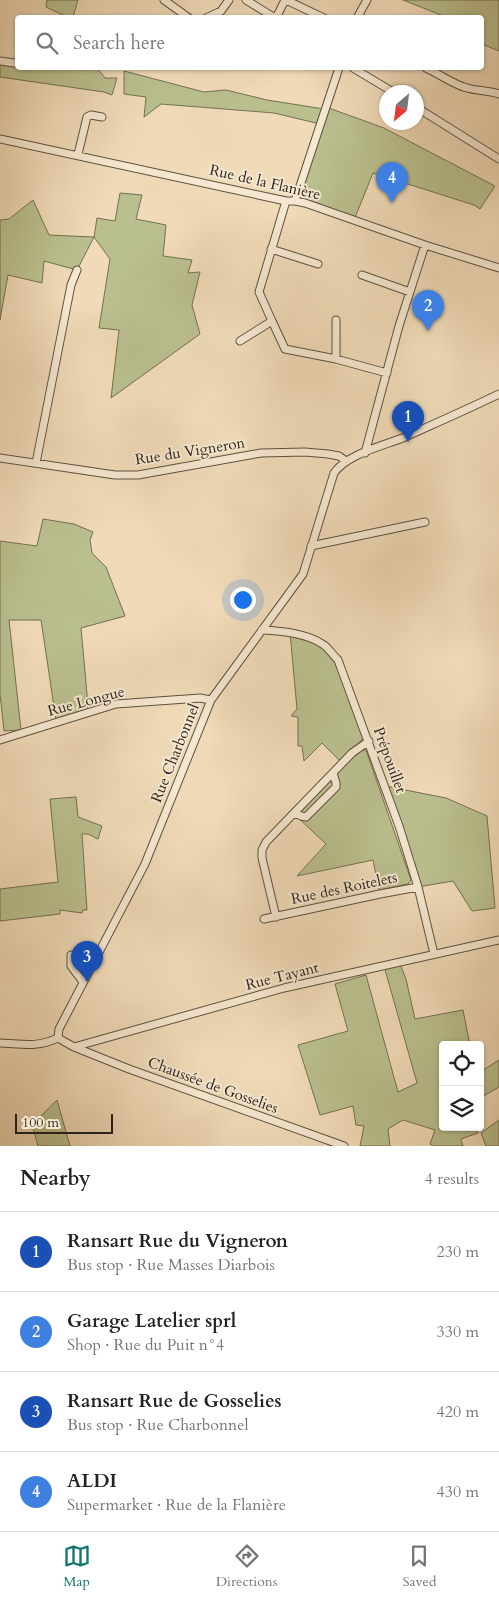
<!DOCTYPE html>
<html lang="en">
<head>
<meta charset="utf-8">
<style>
  :root { --surface:#fff; --page:#f6f6f6; --text:#222; --muted:#767676; --line:#e0e0e0; --accent:#0f766e }
  body { margin:0; font-family:Cardo,serif; background:var(--page); color:var(--text) }
  .controls { position:absolute; right:15px; bottom:15px; display:grid; overflow:hidden; border-radius:5px; box-shadow:0 1px 4px #0004 }
  .controls button { width:45px; height:45px; display:grid; place-items:center; padding:0; border:0; border-bottom:1px solid var(--line); background:var(--surface); color:var(--text); font:25px sans-serif }
  .compass { position:absolute; left:379px; top:85px; width:45px; height:45px; border-radius:50%; background:var(--surface); box-shadow:0 1px 4px #0004; rotate:208deg }
  .scale { position:absolute; left:15px; bottom:12px; width:98px; box-sizing:border-box; padding-left:5px; border:2px solid #2c231a; border-top:0; font-size:14px; line-height:18px; white-space:nowrap; color:#2c231a; -webkit-text-stroke:4px #f5e7d0; paint-order:stroke }
  .you { position:absolute; left:242px; top:599px; width:18px; height:18px; margin:-12px; border:4px solid #fff; border-radius:50%; background:#1a73e8; box-shadow:0 0 0 8px #1a73e833 }
  .badge { display:grid; place-items:center; width:32px; height:32px; border-radius:50%; background:var(--accent); color:#fff; font-size:16px; font-weight:700 }
  .pin { position:absolute; translate:-50% -41px; filter:drop-shadow(0 1px 2px #0008) }
  .pin::after { content:''; position:absolute; top:26px; width:18px; height:15px; background:inherit; clip-path:polygon(0 0,100% 0,50% 100%) }
  .list { margin:0; padding:0; list-style:none }
  h2 { display:flex; justify-content:space-between; align-items:center; height:65px; margin:0; padding:0 20px; font-size:21px }
  h2 small { font-size:16px; font-weight:400; color:var(--muted) }
  .list li { display:grid; grid-template-columns:32px 1fr auto; gap:15px; align-items:center; box-sizing:border-box; height:80px; padding:0 20px; border-top:1px solid var(--line) }
  .list b { display:block; font-size:19px; white-space:nowrap }
  .list p { margin:0; font-size:16px; white-space:nowrap; color:var(--muted) }
  .list em { font-size:16px; font-style:normal; color:var(--muted) }
  .icon { flex:none; width:28px; height:28px; fill:none; stroke:currentColor; stroke-width:2; stroke-linecap:round; stroke-linejoin:round }
  .map { position:relative; flex:none; width:499px; height:1146px; overflow:hidden }
  .search { position:absolute; background:var(--surface); box-shadow:0 1px 4px #0004; left:15px; right:15px; top:15px; height:55px; display:flex; align-items:center; gap:12px; box-sizing:border-box; padding:0 18px; border-radius:5px; color:var(--muted); font-size:19px }
  .sheet { height:385px; background:var(--surface) }
  nav { display:flex; justify-content:space-around; align-items:center; box-sizing:border-box; height:70px; border-top:1px solid var(--line); background:var(--surface); font-size:14px; color:var(--muted) }
  nav a { display:grid; justify-items:center; gap:2px }
  nav .on { color:var(--accent) }
  .map>svg:first-child { display:block }
  .green { fill:#babf8e; stroke:#737154 }
  .lines { fill:none; stroke-linecap:round; stroke-linejoin:round }
  .minor-casing { stroke:#5d5141; stroke-width:9 }
  .minor { stroke:#f5e7d0; stroke-width:7 }
  .labels { text-anchor:middle; dominant-baseline:central; stroke-width:4; stroke-linejoin:round; paint-order:stroke }
  .street-label { font-size:15px; fill:#2c231a; stroke:#f5e7d0 }
</style>
</head>
<body>
<div class="map">
<svg width="499" height="1146" viewBox="0 0 499 1146">
  <rect width="100%" height="100%" fill="#f0dab7"/>
  <filter id="stains"><feTurbulence type="fractalNoise" baseFrequency=".004" numOctaves="4"/><feColorMatrix values="0 0 0 0 .2 0 0 0 0 .09 0 0 0 0 .02 0 0 0 .5 -.17"/></filter>
  <radialGradient id="worn" r=".72"><stop offset=".6" stop-color="#630" stop-opacity="0"/><stop offset="1" stop-color="#630" stop-opacity=".3"/></radialGradient>
  <path class="green" d="M47,0H78L73,17H67L46,7Z
    M403,0H499V51L482,44V18L446,17Z
    M17,53L18,68H97L105,78H117L112,95L104,92L0,77V63L14,66Z
    M124,71L204,92L226,90L267,100L324,109L326,107L384,128L495,186L480,209L474,205L373,173L354,220L296,199L320,124L274,113L161,104L144,117L146,97L124,94Z
    M120,193L142,195L136,219L166,225L163,256L192,260L188,273L200,272L192,305L200,334L111,398L119,330L99,328L110,259L94,237L77,270L44,261L42,283L8,275L0,320V220L9,219L33,200L49,235L94,237L97,218L115,221Z
    M43,519L74,524L93,532L90,540L92,553L106,567L125,616L81,628L88,705L86,711L56,720L41,620H9L21,730L4,731L0,694V541L37,546Z
    M290,633L324,645L339,670L365,737L340,761L322,743L304,761L302,746H298V717L291,716L297,709Z
    M366,750L411,880L408,884L379,890L373,860L297,876L326,844L294,814L355,751Z
    M385,786L446,798L487,816L495,908L472,911L453,881L418,887Z
    M76,797L78,817L102,826L98,839L88,834H82L87,910H83L82,913L60,910V914L0,921V889L58,882L50,799Z
    M400,964L406,979L415,1019L463,1010L470,1045H443V1127H475L478,1133L461,1139L463,1146H433L430,1144L435,1130L403,1120L388,1129L390,1146H360L364,1126L356,1125L353,1106L320,1115L298,1045L348,1031L335,984L366,975L398,1092L417,1083L384,966Z
    M499,1060V1087L480,1098V1072Z
    M57,1100L70,1146H38L32,1125Z
    M499,1120V1146H486L481,1133Z"/>
  <g class="lines">
    <defs>
      <path id="minor" d="M164,0L189,18
        M246,0L275,18
        M286,0L324,18
        M206,18L221,11L229,0
        M276,18L285,0
        M357,18L367,0
        M0,61L14,63
        M353,68L393,92
        M426,68C440,74 452,84 467,88C477,91 488,90 499,94
        M416,107L499,159
        M0,139L286,201H295L305,203L425,245L499,268
        M78,154L87,117L91,115L102,117
        M295,201L339,68
        M271,249L318,264
        M362,275L410,292
        M336,320V359
        M272,321L285,349L336,359L387,373
        M240,341L272,321L259,292L286,201
        M365,453L399,326L425,245
        M0,458L115,475H138L261,453L305,452L328,454L339,456L346,461
        M36,463L71,285L77,270
        M311,546L425,522
        M262,630C281,631 307,633 324,645C329,649 333,655 338,660L399,826L418,887L434,954
        M0,740L116,704L200,698L211,700
        M295,813L301,816L306,817L336,787V783L333,773
        M276,917L262,858V850L266,842L352,753L369,741
        M264,919L380,894L418,887
        M71,955V966L83,982
        M58,1038L59,1029L145,864L211,700L303,574L334,473C347,454 383,446 405,437C436,423 468,409 499,394
        M58,1038L74,1047L129,1069L344,1146
        M0,1043C23,1044 36,1048 58,1038
        M74,1047L284,988L499,940"/>
    </defs>
    <use href="#minor" class="minor-casing"/>
    <use href="#minor" class="minor"/>
  </g>
  <g class="labels">
    <g class="street-label">
      <text transform="translate(265 182) rotate(13)">Rue de la Flanière</text>
      <text transform="translate(190 451) rotate(-9)">Rue du Vigneron</text>
      <text transform="translate(86 701) rotate(-15)">Rue Longue</text>
      <text transform="translate(175 753) rotate(-68)">Rue Charbonnel</text>
      <text transform="translate(390 760) rotate(70)">Prépouillet</text>
      <text transform="translate(344 888) rotate(-12)">Rue des Roitelets</text>
      <text transform="translate(282 976) rotate(-14)">Rue Tayant</text>
      <text transform="translate(213 1085) rotate(20)">Chaussée de Gosselies</text>
    </g>
  </g>
  <rect width="100%" height="100%" filter="url(#stains)"/>
  <rect width="100%" height="100%" fill="url(#worn)"/>
</svg>
<div class="controls">
<button><svg class="icon" aria-label="locate" viewBox="0 0 24 24"><circle cx="12" cy="12" r="6"/><path d="M12 2v4M12 18v4M2 12h4M18 12h4"/></svg></button>
<button><svg class="icon" aria-label="layers" viewBox="0 0 24 24"><path d="M12 4l9 5-9 5-9-5zM3 14l9 5 9-5"/></svg></button>
</div>
<svg class="compass" viewBox="-18 -18 36 36"><path d="M0-13l5 13h-10z" fill="#e53935"/><path d="M0 13l5-13h-10z" fill="#767676"/></svg>
<div class="scale">100 m</div>
<div class="you"></div>
<div class="pin badge" style="left:408px;top:442px;background:#1a4fb4">1</div>
<div class="pin badge" style="left:428px;top:331px;background:#3f7fe0">2</div>
<div class="pin badge" style="left:87px;top:982px;background:#1a4fb4">3</div>
<div class="pin badge" style="left:392px;top:203px;background:#3f7fe0">4</div>
<div class="search"><svg class="icon" aria-label="search" viewBox="0 0 24 24"><circle cx="10" cy="10" r="6"/><path d="M15 15l6 6"/></svg>Search here</div>
</div>
<section class="sheet">
<h2>Nearby<small>4 results</small></h2>
<ul class="list">
<li><span class="badge" style="background:#1a4fb4">1</span><div><b>Ransart Rue du Vigneron</b><p>Bus stop · Rue Masses Diarbois</p></div><em>230 m</em></li>
<li><span class="badge" style="background:#3f7fe0">2</span><div><b>Garage Latelier sprl</b><p>Shop · Rue du Puit n°4</p></div><em>330 m</em></li>
<li><span class="badge" style="background:#1a4fb4">3</span><div><b>Ransart Rue de Gosselies</b><p>Bus stop · Rue Charbonnel</p></div><em>420 m</em></li>
<li><span class="badge" style="background:#3f7fe0">4</span><div><b>ALDI</b><p>Supermarket · Rue de la Flanière</p></div><em>430 m</em></li>
</ul>
</section>
<nav>
<a class="on"><svg class="icon" aria-label="map" viewBox="0 0 24 24"><path d="M3 6l6-2 6 2 6-2v14l-6 2-6-2-6 2zM9 4v14M15 6v14"/></svg>Map</a>
<a><svg class="icon" aria-label="directions" viewBox="0 0 24 24"><path d="M12 3l9 9-9 9-9-9zM9 14v-3h6M13 9l2 2-2 2"/></svg>Directions</a>
<a><svg class="icon" aria-label="saved" viewBox="0 0 24 24"><path d="M7 4h10v16l-5-4-5 4z"/></svg>Saved</a>
</nav>
</body>
</html>
